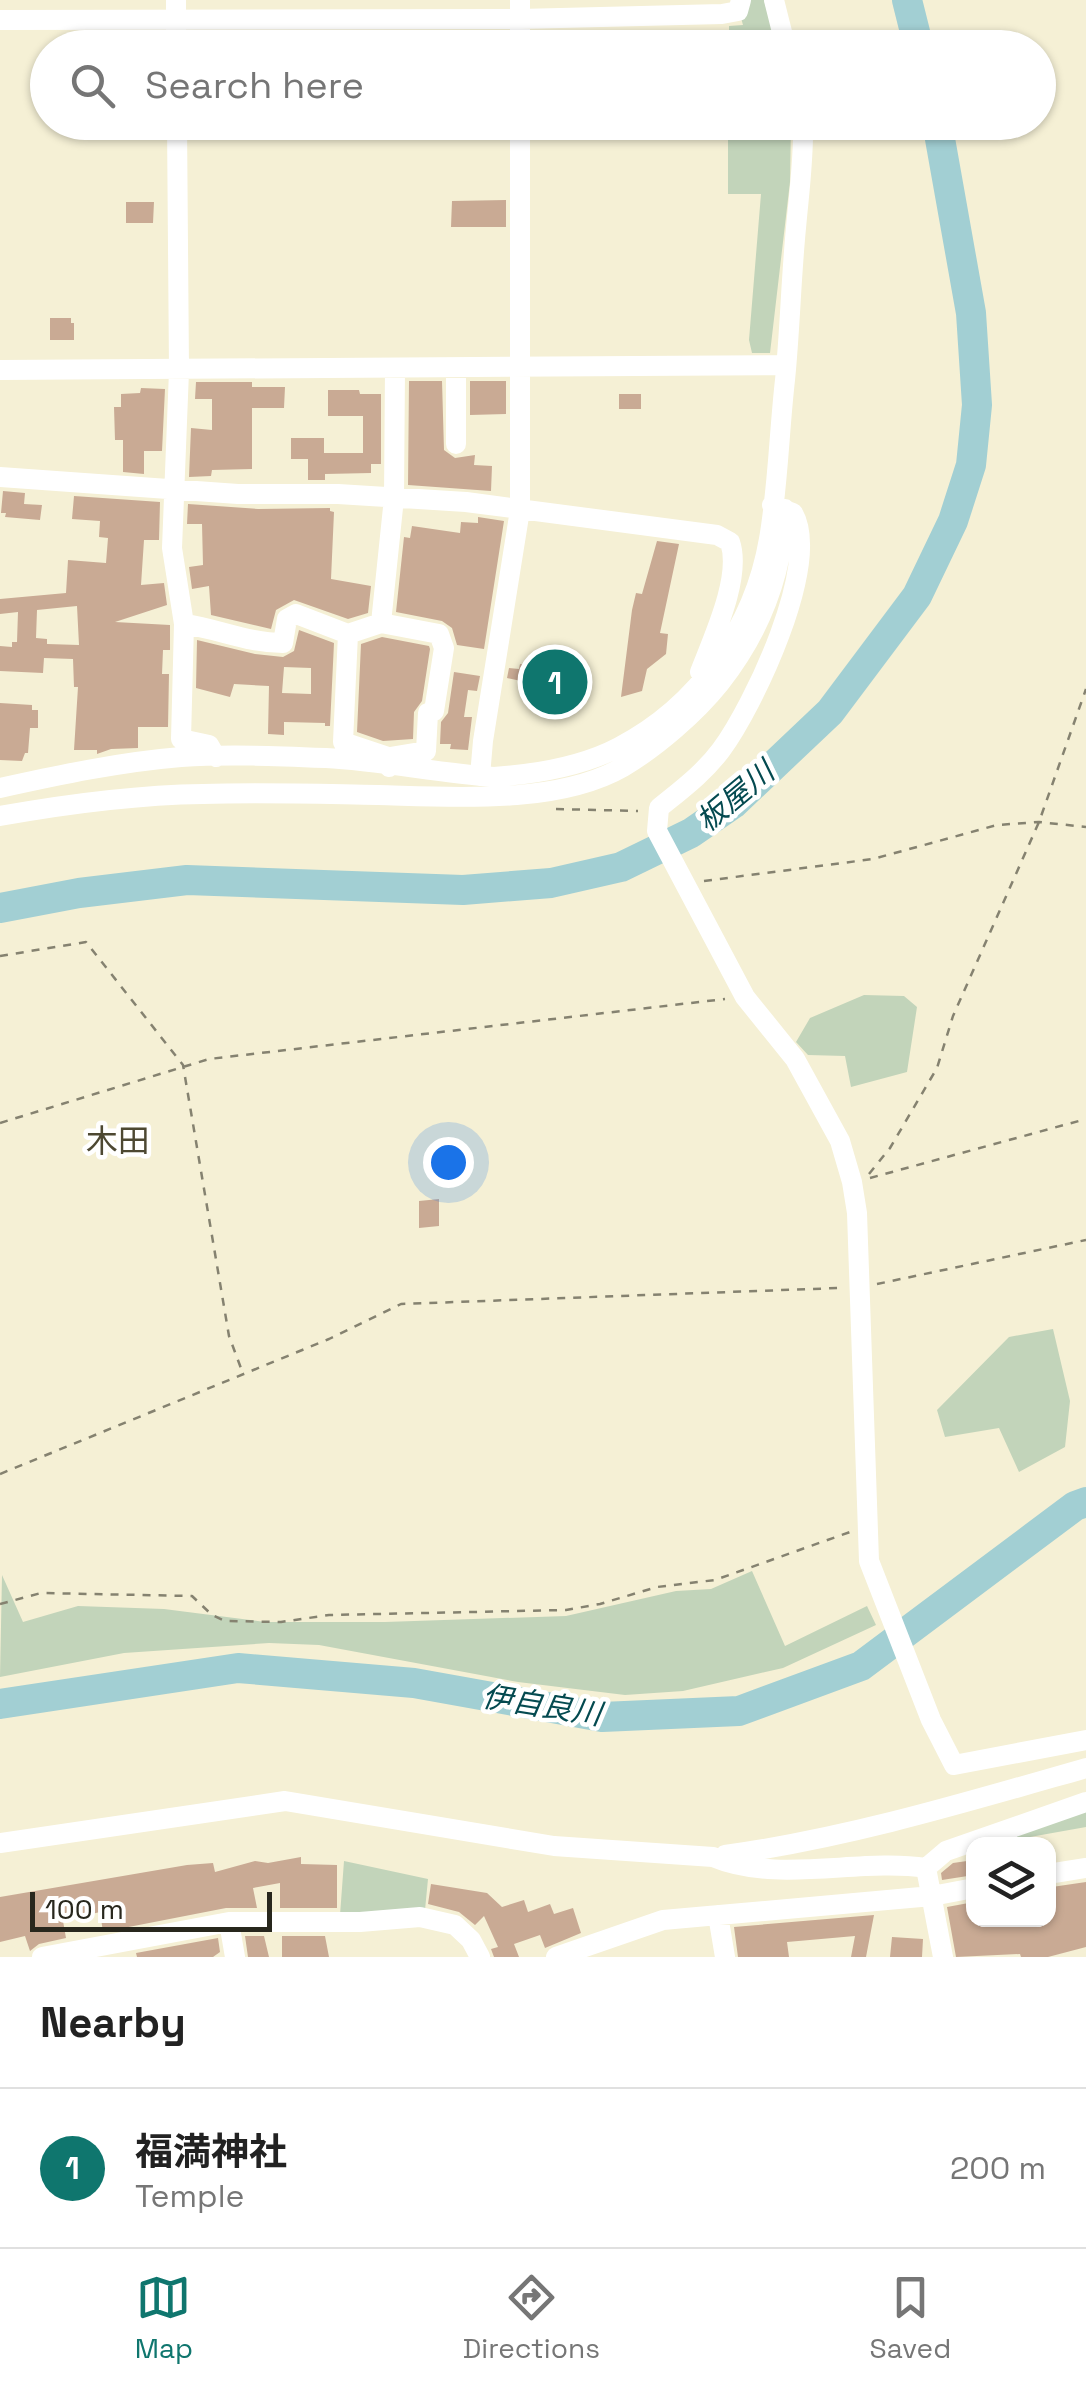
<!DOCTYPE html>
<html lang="en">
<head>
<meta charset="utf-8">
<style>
  :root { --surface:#fff; --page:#f2f2f2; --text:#222; --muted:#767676; --line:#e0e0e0; --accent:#0f766e }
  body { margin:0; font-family:"Space Grotesk","Noto Sans JP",sans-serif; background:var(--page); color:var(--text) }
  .controls { position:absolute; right:30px; bottom:30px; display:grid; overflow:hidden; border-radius:20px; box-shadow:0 2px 8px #0004 }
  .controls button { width:90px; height:90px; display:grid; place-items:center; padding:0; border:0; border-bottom:2px solid var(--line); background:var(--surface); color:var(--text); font:50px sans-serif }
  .scale { position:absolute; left:30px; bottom:25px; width:242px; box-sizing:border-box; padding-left:10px; border:5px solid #28271d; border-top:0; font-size:28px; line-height:35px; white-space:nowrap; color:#28271d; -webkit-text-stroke:8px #fff; paint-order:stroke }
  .you { position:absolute; left:448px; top:1162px; width:35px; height:35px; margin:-25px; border:8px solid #fff; border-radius:50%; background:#1a73e8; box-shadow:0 0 0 15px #1a73e833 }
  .badge { display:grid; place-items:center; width:65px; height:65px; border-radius:50%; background:var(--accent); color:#fff; font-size:32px; font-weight:700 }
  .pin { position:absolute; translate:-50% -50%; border:5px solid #fff; box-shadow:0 2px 10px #0006 }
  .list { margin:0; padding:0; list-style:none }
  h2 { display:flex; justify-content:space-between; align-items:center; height:130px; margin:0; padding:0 40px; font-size:42px }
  h2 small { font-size:32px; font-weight:400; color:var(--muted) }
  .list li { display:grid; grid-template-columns:65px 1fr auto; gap:30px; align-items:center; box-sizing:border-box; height:160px; padding:0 40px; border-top:2px solid var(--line) }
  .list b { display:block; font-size:38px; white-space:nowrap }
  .list p { margin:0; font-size:32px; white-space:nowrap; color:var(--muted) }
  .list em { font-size:32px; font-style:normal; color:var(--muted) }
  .icon { flex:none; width:55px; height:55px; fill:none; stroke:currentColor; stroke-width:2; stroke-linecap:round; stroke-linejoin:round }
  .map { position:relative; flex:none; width:1086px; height:1957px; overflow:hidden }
  .search { position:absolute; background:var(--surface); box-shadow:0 2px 8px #0004; left:30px; right:30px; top:30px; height:110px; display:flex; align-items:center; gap:25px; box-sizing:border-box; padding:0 35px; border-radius:55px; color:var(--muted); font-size:38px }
  .sheet { height:290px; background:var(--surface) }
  nav { display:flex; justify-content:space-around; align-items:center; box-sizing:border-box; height:140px; border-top:2px solid var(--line); background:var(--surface); font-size:28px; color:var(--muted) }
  nav a { display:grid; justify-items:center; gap:5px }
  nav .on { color:var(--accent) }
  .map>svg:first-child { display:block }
  .green { fill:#c2d4ba }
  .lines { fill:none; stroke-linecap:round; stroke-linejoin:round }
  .river { stroke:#a2cfd3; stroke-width:30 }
  .building { fill:#c9aa94; fill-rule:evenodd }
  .path { stroke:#858270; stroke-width:2.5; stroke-dasharray:8 8; stroke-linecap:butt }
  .minor { stroke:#fff; stroke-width:20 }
  .labels { text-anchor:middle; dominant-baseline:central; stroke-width:9; stroke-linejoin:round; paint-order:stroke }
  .water-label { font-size:30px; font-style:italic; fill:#044a50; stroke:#fff }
  .quarter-label { font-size:32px; fill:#4d4832; stroke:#fff }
</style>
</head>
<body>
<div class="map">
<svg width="1086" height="1957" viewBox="0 0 1086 1957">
  <rect width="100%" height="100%" fill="#f5f0d5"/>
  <path class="green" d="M736,0H764L777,47L729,48V26L743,25Z
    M728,123H791L790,182L770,353H752L749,340L761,194H728Z
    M864,995L904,996L917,1007L907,1072L851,1087L845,1056L808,1055L796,1042L810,1018Z
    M1053,1329L1070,1401L1065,1447L1019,1472L999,1428L945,1437L937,1410L1009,1337Z
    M752,1571L785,1646L867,1606L876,1625L783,1668L683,1691L625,1695L518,1682L319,1645L269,1643L124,1653L0,1677L2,1575L23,1622L78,1606L164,1609L265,1622H385L566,1616L676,1591L711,1589Z
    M1086,1808V1827L991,1844Z
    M344,1861L428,1879L425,1910L340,1915Z"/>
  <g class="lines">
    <path class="river" d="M907,0L919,48
      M0,908L79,893L187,880L463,890L551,883L621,867L691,833L733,804L830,712L917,596L953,521L971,465L977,405L971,313L937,122
      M0,1704L238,1668L414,1683L602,1717L739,1711L861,1666L1075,1506L1086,1502"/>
  </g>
  <path class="building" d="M506,200V227H451L452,201Z
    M126,202H154L153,223H126Z
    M50,318H71V323H74V340H50Z
    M409,381H442L444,450L455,458L475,455L474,465L492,466L491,491L408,485Z
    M470,381H506V414L470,415Z
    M196,382H252V387H285L284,408H252V469L212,470L211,476L189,477L191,428L212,430V399H195Z
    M141,388L165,389L162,451H144V474L123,472V440H115L114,407H121V394L140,393Z
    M328,390H359L360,394H381V464H371V473L325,474V480H308V459H291V438H324V453H363V416H328Z
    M619,394H641V409H619Z
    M3,491L25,493L24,504L42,505L40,520L5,517L6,513H1Z
    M74,496L160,502L159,540H144L141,585L164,583L167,605L115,622L170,625V650H163L162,674H169L168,727H138V748L111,749L97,754V750H74L78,687H74L73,659L44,658L43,673L0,671V646L12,647V642H17L18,612L0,614V599L66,593L68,560L106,563L108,538L99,537L100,521L72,519ZM77,606L79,645L47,644V639L36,638L37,610Z
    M188,504L258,509L330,508V511L334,512L331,579L371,586L368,613L348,619L294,600L276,610L271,629L211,615L209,586L192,589L189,567L203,565L202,524H187Z
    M478,517L504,521L484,649L457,645L452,628L442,621L396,612L404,537L410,538L412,526L460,533L461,522L478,523Z
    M657,541L679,544L660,633L668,634L666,654L647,669L642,691L621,697L632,610L636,593L642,594Z
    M299,630L334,643L330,726H325V723L284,722V735L268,734L269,686L234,684L230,697L196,688L197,640L255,654L283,657L294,651ZM284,667L311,668V694L282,693Z
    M382,637L429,646L430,649L422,701L414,712L413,739L383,741L357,732L361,644Z
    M520,664L536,666V671L565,675L563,691L530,687L531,683L507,678L509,668L519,669Z
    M454,672L480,676L477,691L468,690L464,717H472L468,750L450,749L451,744H440L441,722L448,713Z
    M0,703L32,705V710H38V728H30L28,753H25L22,761L0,760Z
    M439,1199V1226L419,1228V1201Z
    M301,1857V1864L337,1865V1908H280V1883L253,1888L257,1908H226L103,1932L100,1912L63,1921L66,1938L39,1944L30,1951L25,1936L0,1942V1897L187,1865L213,1863L215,1872L255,1861L268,1863Z
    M974,1860V1875L942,1880L941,1873L953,1863Z
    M1086,1882V1947L1048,1957H1021L1020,1954L956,1957L947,1907L974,1902V1920H1048V1897L1054,1896L1052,1887Z
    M431,1884L487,1893L502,1907L524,1900L528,1912L550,1904L554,1914L573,1908L581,1933L545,1948L540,1935L514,1944L519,1957H494L491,1949L498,1947L484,1916L475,1925L459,1912L428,1904Z
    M874,1915L866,1957H851L855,1936L787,1942L789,1957H738L734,1927Z
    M245,1936H264L269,1957H248Z
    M282,1936H325L329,1957H282Z
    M892,1937L923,1939L922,1957H890Z
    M218,1938L220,1952L213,1957H137L136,1953Z"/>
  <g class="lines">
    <path class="path" d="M556,809L638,811
      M704,881L873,859L997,825L1039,822L1086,827
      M0,956L86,942L183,1065L229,1336L242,1371
      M0,1123L209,1059L725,999
      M869,1174L890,1148L937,1068L953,1016L1039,822L1086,689
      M870,1178L1086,1119
      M877,1284L1086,1240
      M0,1474L329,1339L401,1304L839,1288
      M0,1604L41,1593L192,1596L212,1615L225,1621L281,1622L329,1615L566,1610L600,1604L657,1587L715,1580L850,1532"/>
    <path class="minor" d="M176,0V48
      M520,0V48
      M774,0L786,48
      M0,20L520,19L722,14L738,11L741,0
      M177,122L179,371L172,548L184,624L181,739L209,745L216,757
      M456,368V444
      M0,370L786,365
      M0,477L238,494H338L466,502L717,535L730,542C742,577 713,638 700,672
      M772,505L793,513C822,563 753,707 721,750C704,773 681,790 659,808L657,831L745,997L795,1059L840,1141L852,1182L857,1213L869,1561L931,1720L954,1765L1086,1740
      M381,623L394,498L395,369
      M184,624C219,629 248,643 283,643L287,619L296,614L348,634L381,623L439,634L444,648L434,711L428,713L426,751L390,757L389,767
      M348,634L343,742L388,757
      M480,776L483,741L520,510V122
      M0,788C59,775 120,762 181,757C229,754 278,756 326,758C382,761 438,773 494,777C536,774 581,767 619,747C698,706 754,627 769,539C778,487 779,433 785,380C790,330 791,279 796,228C799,193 804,159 803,122
      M0,816C67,804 135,795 203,794C261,792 320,794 378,795C452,797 557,805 623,767C657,747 696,713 720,683C760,632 783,574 785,509
      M0,1843L285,1801L554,1846L713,1857C777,1884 859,1858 926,1868
      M725,1855C848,1838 967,1802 1086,1768
      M1048,1874L1086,1868
      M718,1915L725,1957
      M229,1922L235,1957
      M42,1957L229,1922H360L420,1917L455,1925L471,1940L480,1957
      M556,1957L663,1920L932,1896L974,1888
      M943,1957L926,1868L946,1851L1086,1802"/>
  </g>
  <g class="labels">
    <g class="water-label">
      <text transform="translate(735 796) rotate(-40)">板屋川</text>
      <text transform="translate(542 1705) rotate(9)">伊自良川</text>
    </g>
    <g class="quarter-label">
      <text x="118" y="1141">木田</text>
    </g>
  </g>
</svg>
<div class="controls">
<button><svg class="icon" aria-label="layers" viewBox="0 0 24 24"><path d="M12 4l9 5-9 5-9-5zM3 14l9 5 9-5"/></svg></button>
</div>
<div class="scale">100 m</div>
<div class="you"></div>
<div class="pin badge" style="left:555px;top:682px">1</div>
<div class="search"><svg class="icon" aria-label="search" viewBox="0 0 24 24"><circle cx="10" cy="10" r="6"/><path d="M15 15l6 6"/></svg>Search here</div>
</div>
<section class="sheet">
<h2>Nearby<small></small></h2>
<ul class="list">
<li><span class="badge">1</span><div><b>福満神社</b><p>Temple</p></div><em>200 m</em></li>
</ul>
</section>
<nav>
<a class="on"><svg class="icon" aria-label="map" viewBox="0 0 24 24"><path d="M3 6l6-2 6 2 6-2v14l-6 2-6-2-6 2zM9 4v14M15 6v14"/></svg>Map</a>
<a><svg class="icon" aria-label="directions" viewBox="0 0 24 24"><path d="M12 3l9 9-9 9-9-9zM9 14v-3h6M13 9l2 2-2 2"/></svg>Directions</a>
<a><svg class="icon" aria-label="saved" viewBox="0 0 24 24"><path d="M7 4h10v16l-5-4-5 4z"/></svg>Saved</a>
</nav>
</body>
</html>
